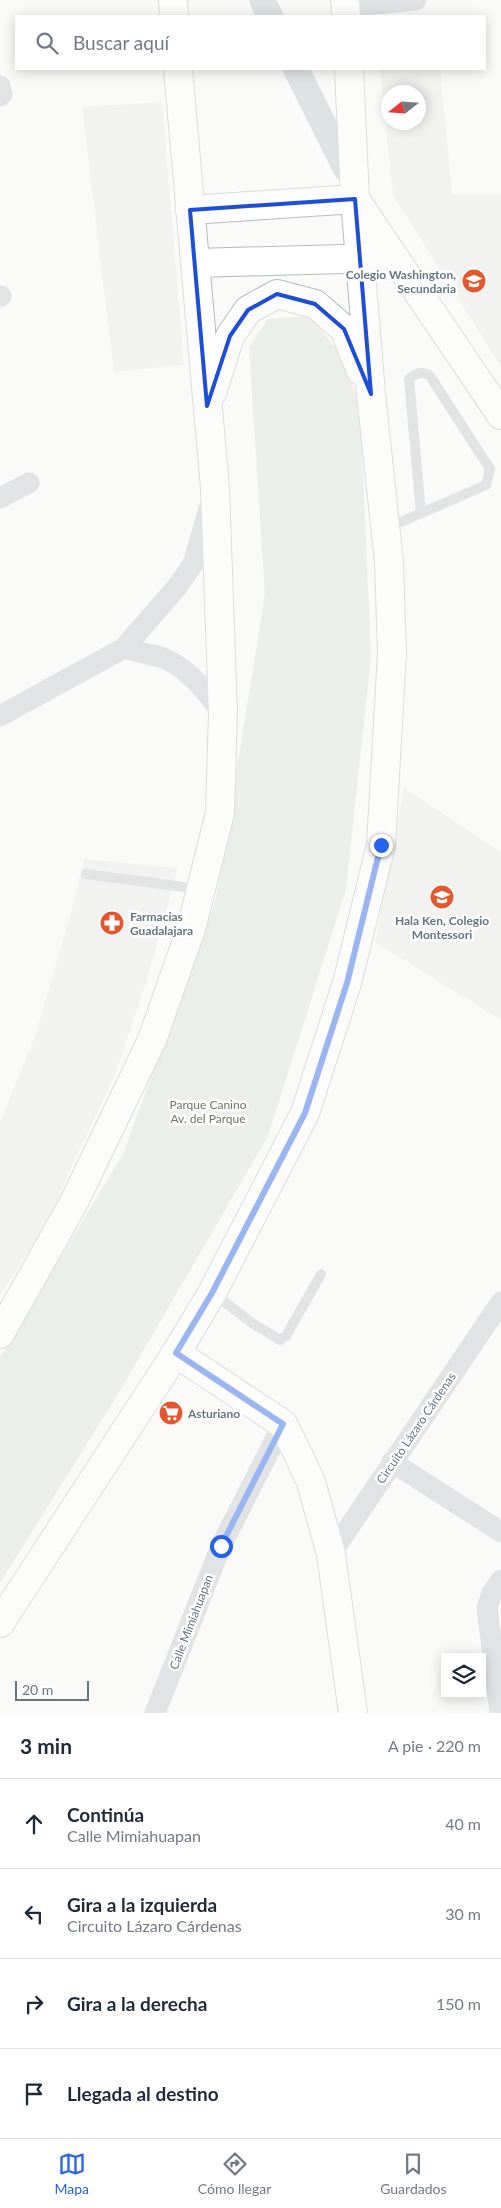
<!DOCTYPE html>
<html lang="es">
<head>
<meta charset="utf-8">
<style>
  :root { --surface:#fff; --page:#f6f6f7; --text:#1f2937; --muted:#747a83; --line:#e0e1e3; --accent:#2563eb }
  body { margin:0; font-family:Lato,sans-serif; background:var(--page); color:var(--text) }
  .controls { position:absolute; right:15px; bottom:15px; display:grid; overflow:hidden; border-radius:0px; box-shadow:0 2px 12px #0003 }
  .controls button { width:45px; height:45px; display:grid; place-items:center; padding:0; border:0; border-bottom:1px solid var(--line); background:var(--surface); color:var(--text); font:25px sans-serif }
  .compass { position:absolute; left:381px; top:85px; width:45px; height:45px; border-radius:50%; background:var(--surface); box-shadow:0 2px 12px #0003; rotate:253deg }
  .scale { position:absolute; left:15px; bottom:12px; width:74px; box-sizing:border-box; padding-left:5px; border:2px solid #657683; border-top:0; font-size:14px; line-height:18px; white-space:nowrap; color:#657683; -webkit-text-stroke:4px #fff; paint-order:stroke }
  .stop { position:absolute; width:15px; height:15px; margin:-11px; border:4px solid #2563eb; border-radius:50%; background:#fff }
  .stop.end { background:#2563eb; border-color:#fff; box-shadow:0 1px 5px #0008 }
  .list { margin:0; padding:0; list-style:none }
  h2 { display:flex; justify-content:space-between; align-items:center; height:65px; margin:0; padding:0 20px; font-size:21px }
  h2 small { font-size:16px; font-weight:400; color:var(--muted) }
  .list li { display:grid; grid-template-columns:32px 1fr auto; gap:15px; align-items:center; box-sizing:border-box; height:90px; padding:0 20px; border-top:1px solid var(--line) }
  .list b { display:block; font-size:19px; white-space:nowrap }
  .list p { margin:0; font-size:16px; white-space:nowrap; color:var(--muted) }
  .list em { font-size:16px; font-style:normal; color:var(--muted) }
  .icon { flex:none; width:28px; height:28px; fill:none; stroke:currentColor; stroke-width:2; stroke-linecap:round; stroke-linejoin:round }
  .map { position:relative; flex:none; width:501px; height:1713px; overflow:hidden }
  .search { position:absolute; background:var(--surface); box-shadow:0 2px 12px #0003; left:15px; right:15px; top:15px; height:55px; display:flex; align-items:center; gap:12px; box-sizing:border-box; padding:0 18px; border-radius:0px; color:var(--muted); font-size:19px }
  .sheet { height:425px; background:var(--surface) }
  nav { display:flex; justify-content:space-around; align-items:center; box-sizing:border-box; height:70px; border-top:1px solid var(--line); background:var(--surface); font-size:14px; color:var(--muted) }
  nav a { display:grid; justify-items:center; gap:2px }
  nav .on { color:var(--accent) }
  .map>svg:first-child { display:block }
  .built { fill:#e8e9e9; fill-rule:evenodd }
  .green { fill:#dadfd7 }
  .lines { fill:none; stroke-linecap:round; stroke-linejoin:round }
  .canal { stroke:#bbc7cb; stroke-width:26 }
  .secondary-casing { stroke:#b3babf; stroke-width:30 }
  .lane { stroke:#c3c8cc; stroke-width:10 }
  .street { stroke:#c3c8cc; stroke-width:21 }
  .secondary { stroke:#fff; stroke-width:28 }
  .route { stroke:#2563eb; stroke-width:6 }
  .marked { fill:none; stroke:#1d4ed8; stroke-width:4; stroke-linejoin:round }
  .labels { text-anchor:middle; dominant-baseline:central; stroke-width:5; stroke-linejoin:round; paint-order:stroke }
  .poi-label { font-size:12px; font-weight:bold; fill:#657683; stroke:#fff; text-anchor:start }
  .park-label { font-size:12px; fill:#687a64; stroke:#fff }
  .street-label { font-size:12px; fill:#657683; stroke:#fff }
</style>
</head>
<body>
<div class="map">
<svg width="501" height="1713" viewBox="0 0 501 1713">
  <rect width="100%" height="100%" fill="#fafaf8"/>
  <path class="built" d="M380,69H440L452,194H501V367L393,195ZM418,92V122H388V92Z
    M162,102L184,365L114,372L82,107Z
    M404,788L501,852V1020L375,942Z
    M84,859L178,868L147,979L115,1075L69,1172L51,1217L0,1295V1122L36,1034L72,909Z"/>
  <path class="green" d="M311,316L336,349L360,402L371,656L346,889L268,1136L118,1394L0,1583V1357L123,1154L216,898L265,595L249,347L268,319Z"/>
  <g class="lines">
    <path class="canal" d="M262,0L270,16
      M296,69L346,169"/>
    <defs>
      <path id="secondary" d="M173,0L174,16
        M345,0L346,16
        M190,210L355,199L501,415
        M196,263L379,258
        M212,393L230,336L248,310L277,294L315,304L344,329L361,371
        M0,1334L73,1204L152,1040L191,929L220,813L223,714L215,488L178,69
        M176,1353L283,1424L297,1452L311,1482L331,1554L353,1713
        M0,1623L176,1353L212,1293L305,1113L347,983L381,845L392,653L389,562L371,394L355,199L349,69"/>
    </defs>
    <use href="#secondary" class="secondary-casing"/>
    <path class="lane" d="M387,528L486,485L490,469L430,376C421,370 417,373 409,379L421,513
      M86,874L199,889
      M213,1293L252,1323L280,1340L286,1336L321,1274"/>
    <path class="street" d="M346,7L416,0
      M0,86L2,94L0,96
      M0,296H1
      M0,498L29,483
      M124,648C137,652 150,654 163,658C189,668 207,693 223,714
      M0,716L124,648L177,587L193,564L211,502
      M392,1462L501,1532
      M331,1554L501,1302
      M155,1713L221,1546L283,1424
      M500,1713L487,1608L492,1593L501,1580"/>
    <use href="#secondary" class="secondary"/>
  </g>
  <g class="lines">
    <path class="route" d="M221,1546L283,1424L176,1353L212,1293L305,1113L347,983L381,845"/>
  </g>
  <path d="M0 0H501V1713H0ZM355,199L371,394L344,329L315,304L277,294L248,310L230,336L207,406L190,210Z" fill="#fafaf8" fill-opacity=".55" fill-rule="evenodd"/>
  <path class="marked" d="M355,199L371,394L344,329L315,304L277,294L248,310L230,336L207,406L190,210Z"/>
  <defs>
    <symbol id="school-disc" viewBox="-11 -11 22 22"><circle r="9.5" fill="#e4572e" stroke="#fff"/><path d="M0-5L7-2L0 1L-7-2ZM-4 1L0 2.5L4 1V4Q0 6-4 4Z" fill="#fff"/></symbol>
    <symbol id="pharmacy-disc" viewBox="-11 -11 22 22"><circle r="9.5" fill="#e4572e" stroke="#fff"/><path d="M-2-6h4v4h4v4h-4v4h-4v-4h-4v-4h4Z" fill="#fff"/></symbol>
    <symbol id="supermarket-disc" viewBox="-11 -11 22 22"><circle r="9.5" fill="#e4572e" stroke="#fff"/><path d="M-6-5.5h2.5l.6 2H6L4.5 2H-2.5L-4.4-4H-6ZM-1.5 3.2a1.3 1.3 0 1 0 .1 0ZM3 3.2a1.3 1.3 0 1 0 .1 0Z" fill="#fff"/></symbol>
  </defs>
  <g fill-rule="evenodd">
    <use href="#school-disc" x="460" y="267" width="28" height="28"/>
    <use href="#school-disc" x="428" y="883" width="28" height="28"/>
    <use href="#pharmacy-disc" x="98" y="909" width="28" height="28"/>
    <use href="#supermarket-disc" x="157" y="1399" width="28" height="28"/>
  </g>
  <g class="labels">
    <g class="poi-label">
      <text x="456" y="274" text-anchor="end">Colegio Washington,<tspan x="456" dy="14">Secundaria</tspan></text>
      <text x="130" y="916">Farmacias<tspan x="130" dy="14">Guadalajara</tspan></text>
      <text x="442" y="920" text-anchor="middle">Hala Ken, Colegio<tspan x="442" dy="14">Montessori</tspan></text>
      <text x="188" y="1413">Asturiano</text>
    </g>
    <g class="park-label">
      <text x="208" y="1104">Parque Canino<tspan x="208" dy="14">Av. del Parque</tspan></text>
    </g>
    <g class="street-label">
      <text transform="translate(416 1428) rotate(-56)">Circuito Lázaro Cárdenas</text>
      <text transform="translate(191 1622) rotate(-69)">Calle Mimiahuapan</text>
    </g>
  </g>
</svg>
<div class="controls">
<button><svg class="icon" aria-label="layers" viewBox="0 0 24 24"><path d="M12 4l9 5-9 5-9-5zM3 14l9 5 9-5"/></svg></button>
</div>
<svg class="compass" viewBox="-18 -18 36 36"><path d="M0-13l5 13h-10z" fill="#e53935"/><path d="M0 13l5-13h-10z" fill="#747a83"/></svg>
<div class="scale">20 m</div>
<div class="stop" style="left:221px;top:1546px"></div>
<div class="stop end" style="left:381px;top:845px"></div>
<div class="search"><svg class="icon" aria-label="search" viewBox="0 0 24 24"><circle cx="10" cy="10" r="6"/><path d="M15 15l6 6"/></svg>Buscar aquí</div>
</div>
<section class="sheet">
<h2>3 min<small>A pie · 220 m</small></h2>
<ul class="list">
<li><svg class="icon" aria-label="ahead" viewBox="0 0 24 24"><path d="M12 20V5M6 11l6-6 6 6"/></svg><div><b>Continúa</b><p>Calle Mimiahuapan</p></div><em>40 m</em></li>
<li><svg class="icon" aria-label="left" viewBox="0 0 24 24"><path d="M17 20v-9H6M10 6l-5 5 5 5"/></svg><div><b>Gira a la izquierda</b><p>Circuito Lázaro Cárdenas</p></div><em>30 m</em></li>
<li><svg class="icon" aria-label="right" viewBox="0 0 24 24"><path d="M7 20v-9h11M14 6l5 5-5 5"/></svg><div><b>Gira a la derecha</b></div><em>150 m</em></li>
<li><svg class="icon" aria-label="arrive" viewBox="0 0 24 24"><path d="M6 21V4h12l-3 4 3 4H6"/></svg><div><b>Llegada al destino</b></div></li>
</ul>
</section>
<nav>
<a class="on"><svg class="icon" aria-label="map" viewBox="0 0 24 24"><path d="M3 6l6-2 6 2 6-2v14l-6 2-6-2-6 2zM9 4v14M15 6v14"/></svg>Mapa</a>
<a><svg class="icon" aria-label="directions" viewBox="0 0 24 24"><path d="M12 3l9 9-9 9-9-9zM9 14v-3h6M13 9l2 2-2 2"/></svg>Cómo llegar</a>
<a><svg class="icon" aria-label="saved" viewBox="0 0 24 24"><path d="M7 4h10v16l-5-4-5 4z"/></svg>Guardados</a>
</nav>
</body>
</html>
